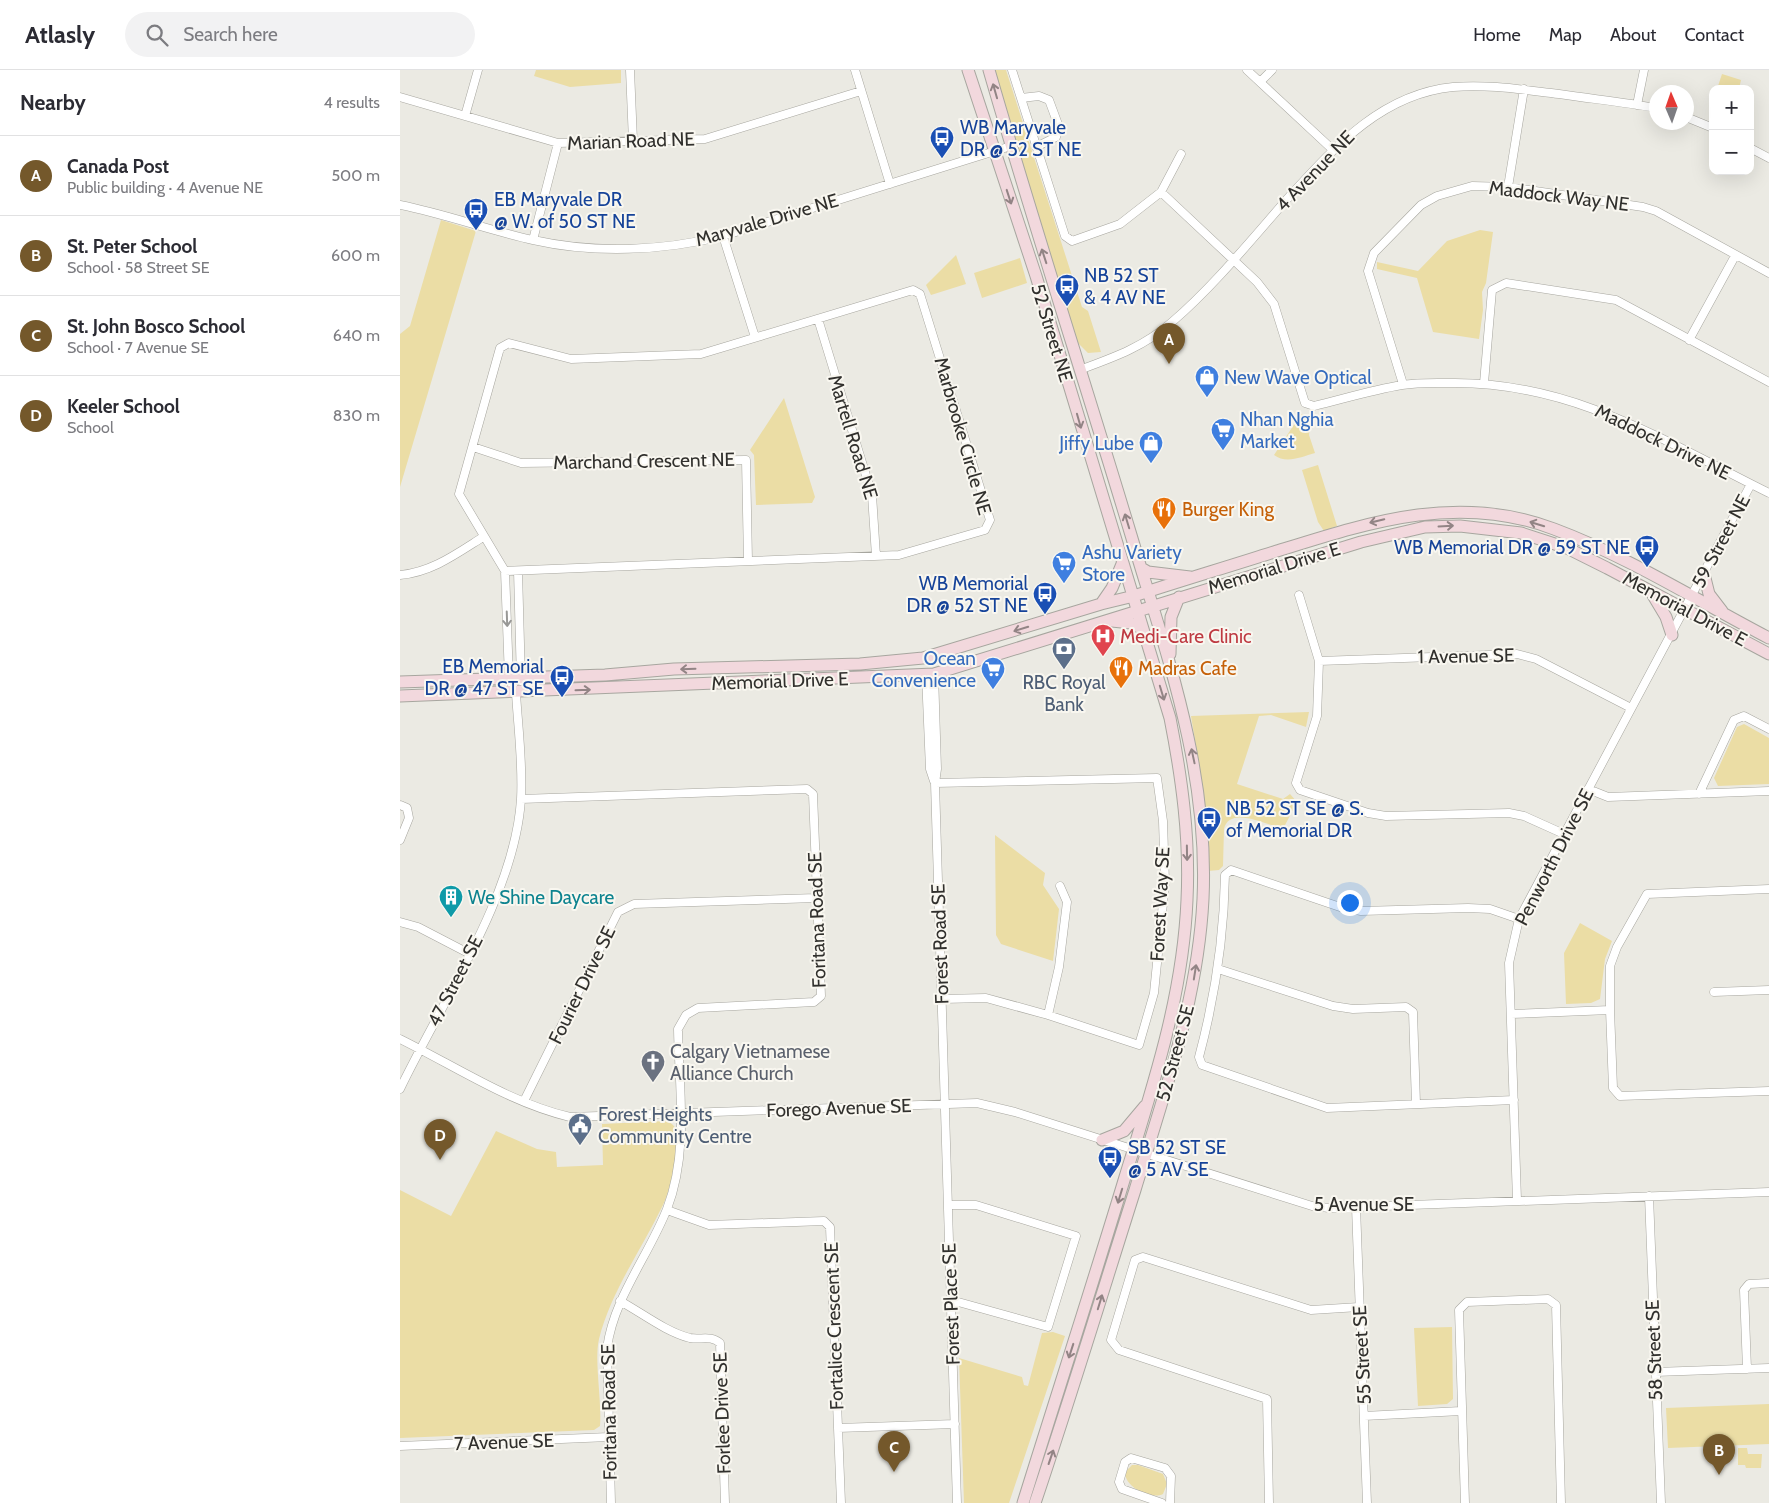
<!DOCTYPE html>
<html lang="en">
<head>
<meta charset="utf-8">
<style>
  :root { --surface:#fff; --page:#f2f2f3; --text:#2b2b33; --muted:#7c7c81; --line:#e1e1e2; --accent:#74582b }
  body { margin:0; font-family:Cabin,sans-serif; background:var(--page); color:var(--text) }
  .controls { position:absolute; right:15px; top:15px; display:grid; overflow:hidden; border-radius:10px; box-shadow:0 5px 20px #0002 }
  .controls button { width:45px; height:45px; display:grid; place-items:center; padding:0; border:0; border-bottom:1px solid var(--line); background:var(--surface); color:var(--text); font:25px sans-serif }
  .compass { position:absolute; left:1249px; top:15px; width:45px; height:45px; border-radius:50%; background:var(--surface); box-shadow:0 5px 20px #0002; rotate:358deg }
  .you { position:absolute; left:949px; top:832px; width:18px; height:18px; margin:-12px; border:4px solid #fff; border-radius:50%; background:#1a73e8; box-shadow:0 0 0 8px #1a73e833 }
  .badge { display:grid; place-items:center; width:32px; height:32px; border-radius:50%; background:var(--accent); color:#fff; font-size:16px; font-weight:700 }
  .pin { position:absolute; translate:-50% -41px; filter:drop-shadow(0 1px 2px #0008) }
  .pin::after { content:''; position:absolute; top:26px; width:18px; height:15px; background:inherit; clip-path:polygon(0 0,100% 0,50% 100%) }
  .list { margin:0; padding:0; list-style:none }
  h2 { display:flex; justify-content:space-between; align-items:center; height:65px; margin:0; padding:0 20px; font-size:21px }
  h2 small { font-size:16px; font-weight:400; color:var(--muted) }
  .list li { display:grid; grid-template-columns:32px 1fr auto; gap:15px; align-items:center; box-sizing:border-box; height:80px; padding:0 20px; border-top:1px solid var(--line) }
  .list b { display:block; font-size:19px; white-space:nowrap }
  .list p { margin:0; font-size:16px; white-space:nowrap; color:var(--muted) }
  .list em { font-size:16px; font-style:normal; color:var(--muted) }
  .icon { flex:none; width:28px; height:28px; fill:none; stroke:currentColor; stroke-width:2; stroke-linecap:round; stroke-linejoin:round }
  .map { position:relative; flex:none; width:1369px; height:1433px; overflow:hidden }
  header { display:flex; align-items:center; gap:30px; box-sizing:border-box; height:70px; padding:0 25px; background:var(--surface); border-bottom:1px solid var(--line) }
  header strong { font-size:24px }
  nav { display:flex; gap:28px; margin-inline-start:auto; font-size:18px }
  .search { width:350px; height:45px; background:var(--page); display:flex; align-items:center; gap:12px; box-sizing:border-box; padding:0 18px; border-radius:28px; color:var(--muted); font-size:19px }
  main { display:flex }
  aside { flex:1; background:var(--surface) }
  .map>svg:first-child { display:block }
  .green { fill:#ebdda5 }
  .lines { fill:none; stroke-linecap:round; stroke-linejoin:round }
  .minor-casing { stroke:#a7a69f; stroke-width:9 }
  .secondary-casing { stroke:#a7a69f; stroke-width:13 }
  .minor { stroke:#fff; stroke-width:8 }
  .secondary { stroke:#f2d8dd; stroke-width:11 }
  .oneway { stroke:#928485 }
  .oneway2 { stroke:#989896 }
  .labels { text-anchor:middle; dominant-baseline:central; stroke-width:4; stroke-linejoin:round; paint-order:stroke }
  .transit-label { font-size:19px; fill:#164399; stroke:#f9f7f0; text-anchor:start }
  .street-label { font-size:19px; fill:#31302d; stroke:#f9f7f0 }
  .shop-label { font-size:19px; fill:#366cbe; stroke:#f9f7f0; text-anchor:start }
  .food-label { font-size:19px; fill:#c56008; stroke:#f9f7f0; text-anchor:start }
  .health-label { font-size:19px; fill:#be3a42; stroke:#f9f7f0; text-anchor:start }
  .service-label { font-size:19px; fill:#4e5e75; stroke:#f9f7f0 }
  .culture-label { font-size:19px; fill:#0d838f; stroke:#f9f7f0; text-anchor:start }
  .worship-label { font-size:19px; fill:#5b616d; stroke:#f9f7f0; text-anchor:start }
</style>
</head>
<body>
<header>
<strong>Atlasly</strong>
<div class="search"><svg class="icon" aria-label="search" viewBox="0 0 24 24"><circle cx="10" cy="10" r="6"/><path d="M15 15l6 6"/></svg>Search here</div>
<nav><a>Home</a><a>Map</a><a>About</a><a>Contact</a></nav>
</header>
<main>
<aside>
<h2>Nearby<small>4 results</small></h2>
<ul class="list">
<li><span class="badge">A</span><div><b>Canada Post</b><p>Public building · 4 Avenue NE</p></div><em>500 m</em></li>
<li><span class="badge">B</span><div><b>St. Peter School</b><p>School · 58 Street SE</p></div><em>600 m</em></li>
<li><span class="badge">C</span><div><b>St. John Bosco School</b><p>School · 7 Avenue SE</p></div><em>640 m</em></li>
<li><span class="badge">D</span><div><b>Keeler School</b><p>School</p></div><em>830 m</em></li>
</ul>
</aside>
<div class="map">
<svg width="1369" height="1433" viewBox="0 0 1369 1433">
  <rect width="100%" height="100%" fill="#ebeae3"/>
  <path class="green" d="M136,0H221V13L170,17L134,6Z
    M592,0H606L682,237L688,241L701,282L688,283L678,273Z
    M1322,4L1341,10L1339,19H1317Z
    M41,150L76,161L0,417V264L10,256Z
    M1080,160L1093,162L1086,213L1082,222L1083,240L1079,269L1033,262L1017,208L977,199V192L1018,201L1047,171Z
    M556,185L566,214L531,225L526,215Z
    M620,188L627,213L582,228L574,203Z
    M384,328L415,427L412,433L356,435L354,385L350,380Z
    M901,344L911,347L909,365L915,383C901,387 886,394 874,385Z
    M918,395L937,456L924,461L918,452L902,400Z
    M909,642L906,657L871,645L859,646L837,714L883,729L890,724L897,732L883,759C868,755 829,735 824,759L823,796L819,800L808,801L803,720L791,646Z
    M1344,654L1369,668V714L1318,716L1314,708L1337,657Z
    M595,765L645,803L643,815L659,839L653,891L601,874L596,865Z
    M1180,853L1212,871L1205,889L1200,929L1191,933L1166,934L1164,883Z
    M266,1051C271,1053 275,1055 276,1061C279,1079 271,1119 263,1135C242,1179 211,1221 199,1269C194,1291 202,1330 200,1356L194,1360L0,1368V1120L51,1146L96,1061L137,1079L156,1082L157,1097L203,1095L202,1054Z
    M1052,1257L1053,1329L1047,1334L1018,1336L1014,1258Z
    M653,1262L665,1266L609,1433H564L559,1288L622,1307L624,1315L628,1316L642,1263Z
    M1369,1334V1374L1268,1378L1266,1338Z
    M1338,1378H1347L1348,1384H1362L1361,1398H1346L1345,1395H1338Z
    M732,1395H738L763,1404L767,1414L763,1424C751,1430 724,1417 725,1402Z"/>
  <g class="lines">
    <defs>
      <path id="minor" d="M230,0L233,71
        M455,0L490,114
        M612,0L665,166L672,171L720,154L761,122L781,84
        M847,0L932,79
        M860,12L872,0
        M0,27L158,73L305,69L461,21
        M621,28L639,26L649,30L659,57L656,67L636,77
        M1237,35L1244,0
        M65,46L78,0
        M1286,47L1313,58
        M1350,78L1369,88
        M1108,117L1124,19
        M761,122L857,212L874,234L905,333L914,336C943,329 972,320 1002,315C1019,312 1038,313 1055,313C1175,313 1266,372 1369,423
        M0,135C45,144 88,160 133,170C195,184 262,181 323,166L611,76
        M323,166L355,267
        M133,170L158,73
        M513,220L520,224L590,450L585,460L499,485L105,501L59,424L100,278L109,273L171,289L301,284Z
        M418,249L472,425L476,486
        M1289,270L1335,186
        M682,299C715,287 745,276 772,252C813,217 852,169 888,128C934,78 981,24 1053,17C1089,14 1124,20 1159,24C1192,29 1224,32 1256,38
        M1084,313L1092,220L1106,213L1216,230L1369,312
        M1003,314L968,201L974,183L1021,135L1037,126L1072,116L1108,117L1243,137L1256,141L1369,203
        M73,377L121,393L346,390L348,491
        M118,501L121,611
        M0,505C32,502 56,484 83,467
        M899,525L919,591L917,646L896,713L900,720L968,743L986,746L1109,743L1124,746L1164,764
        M919,591L1117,584L1136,589L1231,638
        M534,604L537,699L535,713L557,1433
        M526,605L530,699L534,711
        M535,713L757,708L763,751L765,813L754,923L739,975L648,945L586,928L542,929
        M1188,719L1208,727L1369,721
        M1299,724L1334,650L1344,646L1369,659
        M121,729L407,719L413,724L421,926L414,932L298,938L286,945L278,959C279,1019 289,1082 267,1139C248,1187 214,1227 207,1278L211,1433
        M0,735L7,738L9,748L0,770
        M1369,819L1247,824L1217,877L1210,896V940L1213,1018L1220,1026L1369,1021
        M0,852L18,857L70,884
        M818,899L933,936L953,939L1006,937L1013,942L1016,1034
        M1314,922L1369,920
        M1111,944L1210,940
        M648,945L659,897L667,832L660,816
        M0,969C55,996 110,1033 170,1047L577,1033L615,1042L912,1136L929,1138L1369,1122
        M0,1019C41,933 115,825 121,729C123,694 118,657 116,623L109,608L105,501
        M1114,1030L927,1038L802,995L799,987C815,927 824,868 825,805L831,800L940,837L961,841L1068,838L1090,839L1119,849
        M124,1031L218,842L234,834L416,828
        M1249,1126L1261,1433
        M1117,1130L1109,893L1119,849L1351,414
        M548,1135H576L676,1166L648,1257L551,1230
        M956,1137L967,1433
        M267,1140L309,1155L424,1151L430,1157L441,1433
        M220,1231C242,1243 266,1262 290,1268C301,1270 311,1265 320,1273L325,1433
        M1347,1299L1344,1220L1349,1214L1369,1213
        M1255,1302L1369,1298
        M964,1346L1061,1341
        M438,1358L555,1354
        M0,1376L209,1367
        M762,1433L722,1419L719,1412L725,1392L731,1388L765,1398L771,1406L770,1433
        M869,1433L867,1329L719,1280L711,1270L735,1190L743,1187L911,1240L959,1237
        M1065,1433L1059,1240L1067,1232L1148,1229L1156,1235L1161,1433"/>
      <path id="secondary" d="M568,0L636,206L770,648C782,709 790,768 787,830C783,926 753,1016 725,1107C692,1216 657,1324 623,1433
        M589,0C634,156 684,309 731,465C767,586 809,700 803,829C798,930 764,1024 735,1120C702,1224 670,1329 635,1433
        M741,498L748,502L790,507
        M1304,504L1309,524L1322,541
        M1251,522L1266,547L1272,565
        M701,534L712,518L722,494
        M712,551L731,553L743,559
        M770,584L771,547L779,527
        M0,612L205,605L274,599L460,594L523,588L701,534L734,526C780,511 827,497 874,482C967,453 1057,422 1154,459C1229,487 1298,531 1369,568
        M0,626L534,604L961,472L1025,457L1060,456L1121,463L1167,478L1207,498L1369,584
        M702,1070L724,1061L745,1036"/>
    </defs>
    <use href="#minor" class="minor-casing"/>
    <use href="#secondary" class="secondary-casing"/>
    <use href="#minor" class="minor"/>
    <use href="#secondary" class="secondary"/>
  </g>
  <defs><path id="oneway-shaft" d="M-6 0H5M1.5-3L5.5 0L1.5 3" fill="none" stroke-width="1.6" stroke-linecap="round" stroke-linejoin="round" transform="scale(1.25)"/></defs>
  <g class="oneway">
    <use href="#oneway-shaft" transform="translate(595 21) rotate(-106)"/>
    <use href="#oneway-shaft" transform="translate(609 127) rotate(72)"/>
    <use href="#oneway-shaft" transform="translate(644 186) rotate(-108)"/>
    <use href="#oneway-shaft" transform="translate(679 351) rotate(74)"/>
    <use href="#oneway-shaft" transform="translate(727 451) rotate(-107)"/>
    <use href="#oneway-shaft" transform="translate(977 451) rotate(166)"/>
    <use href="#oneway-shaft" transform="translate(1137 454) rotate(-163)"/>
    <use href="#oneway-shaft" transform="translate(1046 456) rotate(-3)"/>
    <use href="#oneway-shaft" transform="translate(621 559) rotate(163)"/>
    <use href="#oneway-shaft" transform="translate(288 599) rotate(178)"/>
    <use href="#oneway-shaft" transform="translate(183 620) rotate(-2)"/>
    <use href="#oneway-shaft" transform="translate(762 623) rotate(73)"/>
    <use href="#oneway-shaft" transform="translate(793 686) rotate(-102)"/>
    <use href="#oneway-shaft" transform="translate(787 783) rotate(89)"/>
    <use href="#oneway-shaft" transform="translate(795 902) rotate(-81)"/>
    <use href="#oneway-shaft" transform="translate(720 1126) rotate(107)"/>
    <use href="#oneway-shaft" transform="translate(700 1232) rotate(-73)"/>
    <use href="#oneway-shaft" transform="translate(671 1281) rotate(108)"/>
    <use href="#oneway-shaft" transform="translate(651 1387) rotate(-71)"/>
  </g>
  <use class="oneway2" href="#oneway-shaft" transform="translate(107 549) rotate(88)"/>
  <defs>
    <symbol id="bus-pin" viewBox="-11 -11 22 30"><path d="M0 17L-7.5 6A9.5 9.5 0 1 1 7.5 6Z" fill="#1a4fb4" stroke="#f9f7f0"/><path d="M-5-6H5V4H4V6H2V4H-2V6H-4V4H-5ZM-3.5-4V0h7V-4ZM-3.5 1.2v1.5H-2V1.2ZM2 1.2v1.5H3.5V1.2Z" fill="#fff"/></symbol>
    <symbol id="shop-pin" viewBox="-11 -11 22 30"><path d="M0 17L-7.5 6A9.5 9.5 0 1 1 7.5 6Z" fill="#3f7fe0" stroke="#f9f7f0"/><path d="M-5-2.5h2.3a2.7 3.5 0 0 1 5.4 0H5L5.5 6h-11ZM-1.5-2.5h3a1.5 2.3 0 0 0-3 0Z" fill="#fff"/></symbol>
    <symbol id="supermarket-pin" viewBox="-11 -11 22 30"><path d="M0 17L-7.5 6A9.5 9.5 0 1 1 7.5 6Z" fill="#3f7fe0" stroke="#f9f7f0"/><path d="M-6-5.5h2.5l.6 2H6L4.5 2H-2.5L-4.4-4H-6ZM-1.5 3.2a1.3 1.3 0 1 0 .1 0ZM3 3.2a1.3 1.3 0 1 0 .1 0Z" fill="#fff"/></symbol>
    <symbol id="restaurant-pin" viewBox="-11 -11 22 30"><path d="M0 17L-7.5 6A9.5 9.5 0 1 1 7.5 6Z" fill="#e8710a" stroke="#f9f7f0"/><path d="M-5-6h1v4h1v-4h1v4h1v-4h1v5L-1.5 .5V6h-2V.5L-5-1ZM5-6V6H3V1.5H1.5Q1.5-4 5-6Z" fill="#fff"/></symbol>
    <symbol id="hospital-pin" viewBox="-11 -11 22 30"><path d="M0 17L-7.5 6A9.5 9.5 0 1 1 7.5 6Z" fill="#e0444e" stroke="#f9f7f0"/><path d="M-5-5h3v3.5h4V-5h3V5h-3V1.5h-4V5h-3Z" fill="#fff"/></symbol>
    <symbol id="bank-pin" viewBox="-11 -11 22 30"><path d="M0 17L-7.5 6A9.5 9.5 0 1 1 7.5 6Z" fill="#5c6f8a" stroke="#f9f7f0"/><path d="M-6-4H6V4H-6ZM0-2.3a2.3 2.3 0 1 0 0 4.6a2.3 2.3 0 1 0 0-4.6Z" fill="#fff"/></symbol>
    <symbol id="building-pin" viewBox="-11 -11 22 30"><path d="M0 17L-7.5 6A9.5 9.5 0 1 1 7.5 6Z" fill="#0f9aa8" stroke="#f9f7f0"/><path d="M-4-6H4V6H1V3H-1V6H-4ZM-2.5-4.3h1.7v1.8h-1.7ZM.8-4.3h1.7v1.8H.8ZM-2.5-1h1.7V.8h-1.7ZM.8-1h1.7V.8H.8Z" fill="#fff"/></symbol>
    <symbol id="church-pin" viewBox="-11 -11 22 30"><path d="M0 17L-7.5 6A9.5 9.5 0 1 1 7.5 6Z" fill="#6b7280" stroke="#f9f7f0"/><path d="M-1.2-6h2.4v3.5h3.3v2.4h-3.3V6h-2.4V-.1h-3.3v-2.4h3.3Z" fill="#fff"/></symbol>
    <symbol id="civic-pin" viewBox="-11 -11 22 30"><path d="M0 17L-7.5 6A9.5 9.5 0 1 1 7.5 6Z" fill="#5c6f8a" stroke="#f9f7f0"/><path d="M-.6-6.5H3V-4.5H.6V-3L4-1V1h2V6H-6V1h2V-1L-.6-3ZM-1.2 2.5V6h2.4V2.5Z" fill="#fff"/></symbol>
  </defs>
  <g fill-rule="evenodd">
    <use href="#bus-pin" x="528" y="54" width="28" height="38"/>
    <use href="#bus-pin" x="62" y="126" width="28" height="38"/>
    <use href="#bus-pin" x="653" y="202" width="28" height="38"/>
    <use href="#shop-pin" x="793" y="293" width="28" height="38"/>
    <use href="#supermarket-pin" x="809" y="346" width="28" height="38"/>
    <use href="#shop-pin" x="737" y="359" width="28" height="38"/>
    <use href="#restaurant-pin" x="750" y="425" width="28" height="38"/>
    <use href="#bus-pin" x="1233" y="463" width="28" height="38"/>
    <use href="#supermarket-pin" x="650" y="479" width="28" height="38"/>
    <use href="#bus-pin" x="631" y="510" width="28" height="38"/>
    <use href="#hospital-pin" x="689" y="552" width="28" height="38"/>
    <use href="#bank-pin" x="650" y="565" width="28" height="38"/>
    <use href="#restaurant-pin" x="707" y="584" width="28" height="38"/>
    <use href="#supermarket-pin" x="579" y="585" width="28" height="38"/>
    <use href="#bus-pin" x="148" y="593" width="28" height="38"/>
    <use href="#bus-pin" x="795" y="735" width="28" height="38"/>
    <use href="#building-pin" x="37" y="813" width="28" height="38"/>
    <use href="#church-pin" x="239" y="978" width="28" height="38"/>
    <use href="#civic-pin" x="166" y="1041" width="28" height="38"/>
    <use href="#bus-pin" x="696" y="1074" width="28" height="38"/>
  </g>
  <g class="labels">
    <g class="transit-label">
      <text x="560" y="57">WB Maryvale<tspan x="560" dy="22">DR @ 52 ST NE</tspan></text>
      <text x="94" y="129">EB Maryvale DR<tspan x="94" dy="22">@ W. of 50 ST NE</tspan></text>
      <text x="684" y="205">NB 52 ST<tspan x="684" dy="22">&amp; 4 AV NE</tspan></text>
      <text x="1230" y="477" text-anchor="end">WB Memorial DR @ 59 ST NE</text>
      <text x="628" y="513" text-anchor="end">WB Memorial<tspan x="628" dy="22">DR @ 52 ST NE</tspan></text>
      <text x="144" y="596" text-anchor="end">EB Memorial<tspan x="144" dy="22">DR @ 47 ST SE</tspan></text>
      <text x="826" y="738">NB 52 ST SE @ S.<tspan x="826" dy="22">of Memorial DR</tspan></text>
      <text x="728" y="1077">SB 52 ST SE<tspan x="728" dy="22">@ 5 AV SE</tspan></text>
    </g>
    <g class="street-label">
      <text transform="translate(231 71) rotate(-2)">Marian Road NE</text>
      <text transform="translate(915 101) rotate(-46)">4 Avenue NE</text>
      <text transform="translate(1159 126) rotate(7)">Maddock Way NE</text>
      <text transform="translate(367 150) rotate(-16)">Maryvale Drive NE</text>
      <text transform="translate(652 263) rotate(73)">52 Street NE</text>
      <text transform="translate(563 366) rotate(74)">Marbrooke Circle NE</text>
      <text transform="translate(453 367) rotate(73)">Martell Road NE</text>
      <text transform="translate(1263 372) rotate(26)">Maddock Drive NE</text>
      <text transform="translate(244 391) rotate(-1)">Marchand Crescent NE</text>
      <text transform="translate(1321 471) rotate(-62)">59 Street NE</text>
      <text transform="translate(874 498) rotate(-17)">Memorial Drive E</text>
      <text transform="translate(1285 539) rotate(28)">Memorial Drive E</text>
      <text transform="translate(1066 586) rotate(-1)">1 Avenue SE</text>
      <text transform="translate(380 611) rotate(-2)">Memorial Drive E</text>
      <text transform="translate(1154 787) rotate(-63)">Penworth Drive SE</text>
      <text transform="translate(760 834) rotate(-87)">Forest Way SE</text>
      <text transform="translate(417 850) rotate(-92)">Foritana Road SE</text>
      <text transform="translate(540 874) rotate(-92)">Forest Road SE</text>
      <text transform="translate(55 911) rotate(-63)">47 Street SE</text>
      <text transform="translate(182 915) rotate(-64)">Fourier Drive SE</text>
      <text transform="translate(775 983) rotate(-75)">52 Street SE</text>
      <text transform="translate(439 1038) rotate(-2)">Forego Avenue SE</text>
      <text x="964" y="1134">5 Avenue SE</text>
      <text transform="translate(551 1234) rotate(-92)">Forest Place SE</text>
      <text transform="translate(434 1256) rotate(-92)">Fortalice Crescent SE</text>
      <text transform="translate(1254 1280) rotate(-92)">58 Street SE</text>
      <text transform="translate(962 1285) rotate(-93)">55 Street SE</text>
      <text transform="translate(209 1342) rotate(-91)">Foritana Road SE</text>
      <text transform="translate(322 1343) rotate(-92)">Forlee Drive SE</text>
      <text transform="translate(104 1372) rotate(-2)">7 Avenue SE</text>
    </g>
    <g class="shop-label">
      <text x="824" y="307">New Wave Optical</text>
      <text x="840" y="349">Nhan Nghia<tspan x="840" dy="22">Market</tspan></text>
      <text x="734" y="373" text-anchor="end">Jiffy Lube</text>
      <text x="682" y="482">Ashu Variety<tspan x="682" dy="22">Store</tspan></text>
      <text x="576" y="588" text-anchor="end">Ocean<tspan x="576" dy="22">Convenience</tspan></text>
    </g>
    <g class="food-label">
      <text x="782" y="439">Burger King</text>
      <text x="738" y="598">Madras Cafe</text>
    </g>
    <g class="health-label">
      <text x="720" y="566">Medi-Care Clinic</text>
    </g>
    <g class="service-label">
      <text x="664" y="612">RBC Royal<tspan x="664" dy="22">Bank</tspan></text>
      <text x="198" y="1044" text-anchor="start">Forest Heights<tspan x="198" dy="22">Community Centre</tspan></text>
    </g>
    <g class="culture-label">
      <text x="68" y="827">We Shine Daycare</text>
    </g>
    <g class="worship-label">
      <text x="270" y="981">Calgary Vietnamese<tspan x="270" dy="22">Alliance Church</tspan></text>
    </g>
  </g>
</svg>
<div class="controls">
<button>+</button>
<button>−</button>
</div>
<svg class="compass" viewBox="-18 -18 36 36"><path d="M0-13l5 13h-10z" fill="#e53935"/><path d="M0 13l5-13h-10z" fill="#7c7c81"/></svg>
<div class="you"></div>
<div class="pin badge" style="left:769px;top:294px">A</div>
<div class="pin badge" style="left:1319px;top:1405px">B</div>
<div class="pin badge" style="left:494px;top:1402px">C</div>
<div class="pin badge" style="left:40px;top:1090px">D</div>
</div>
</main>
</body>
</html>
